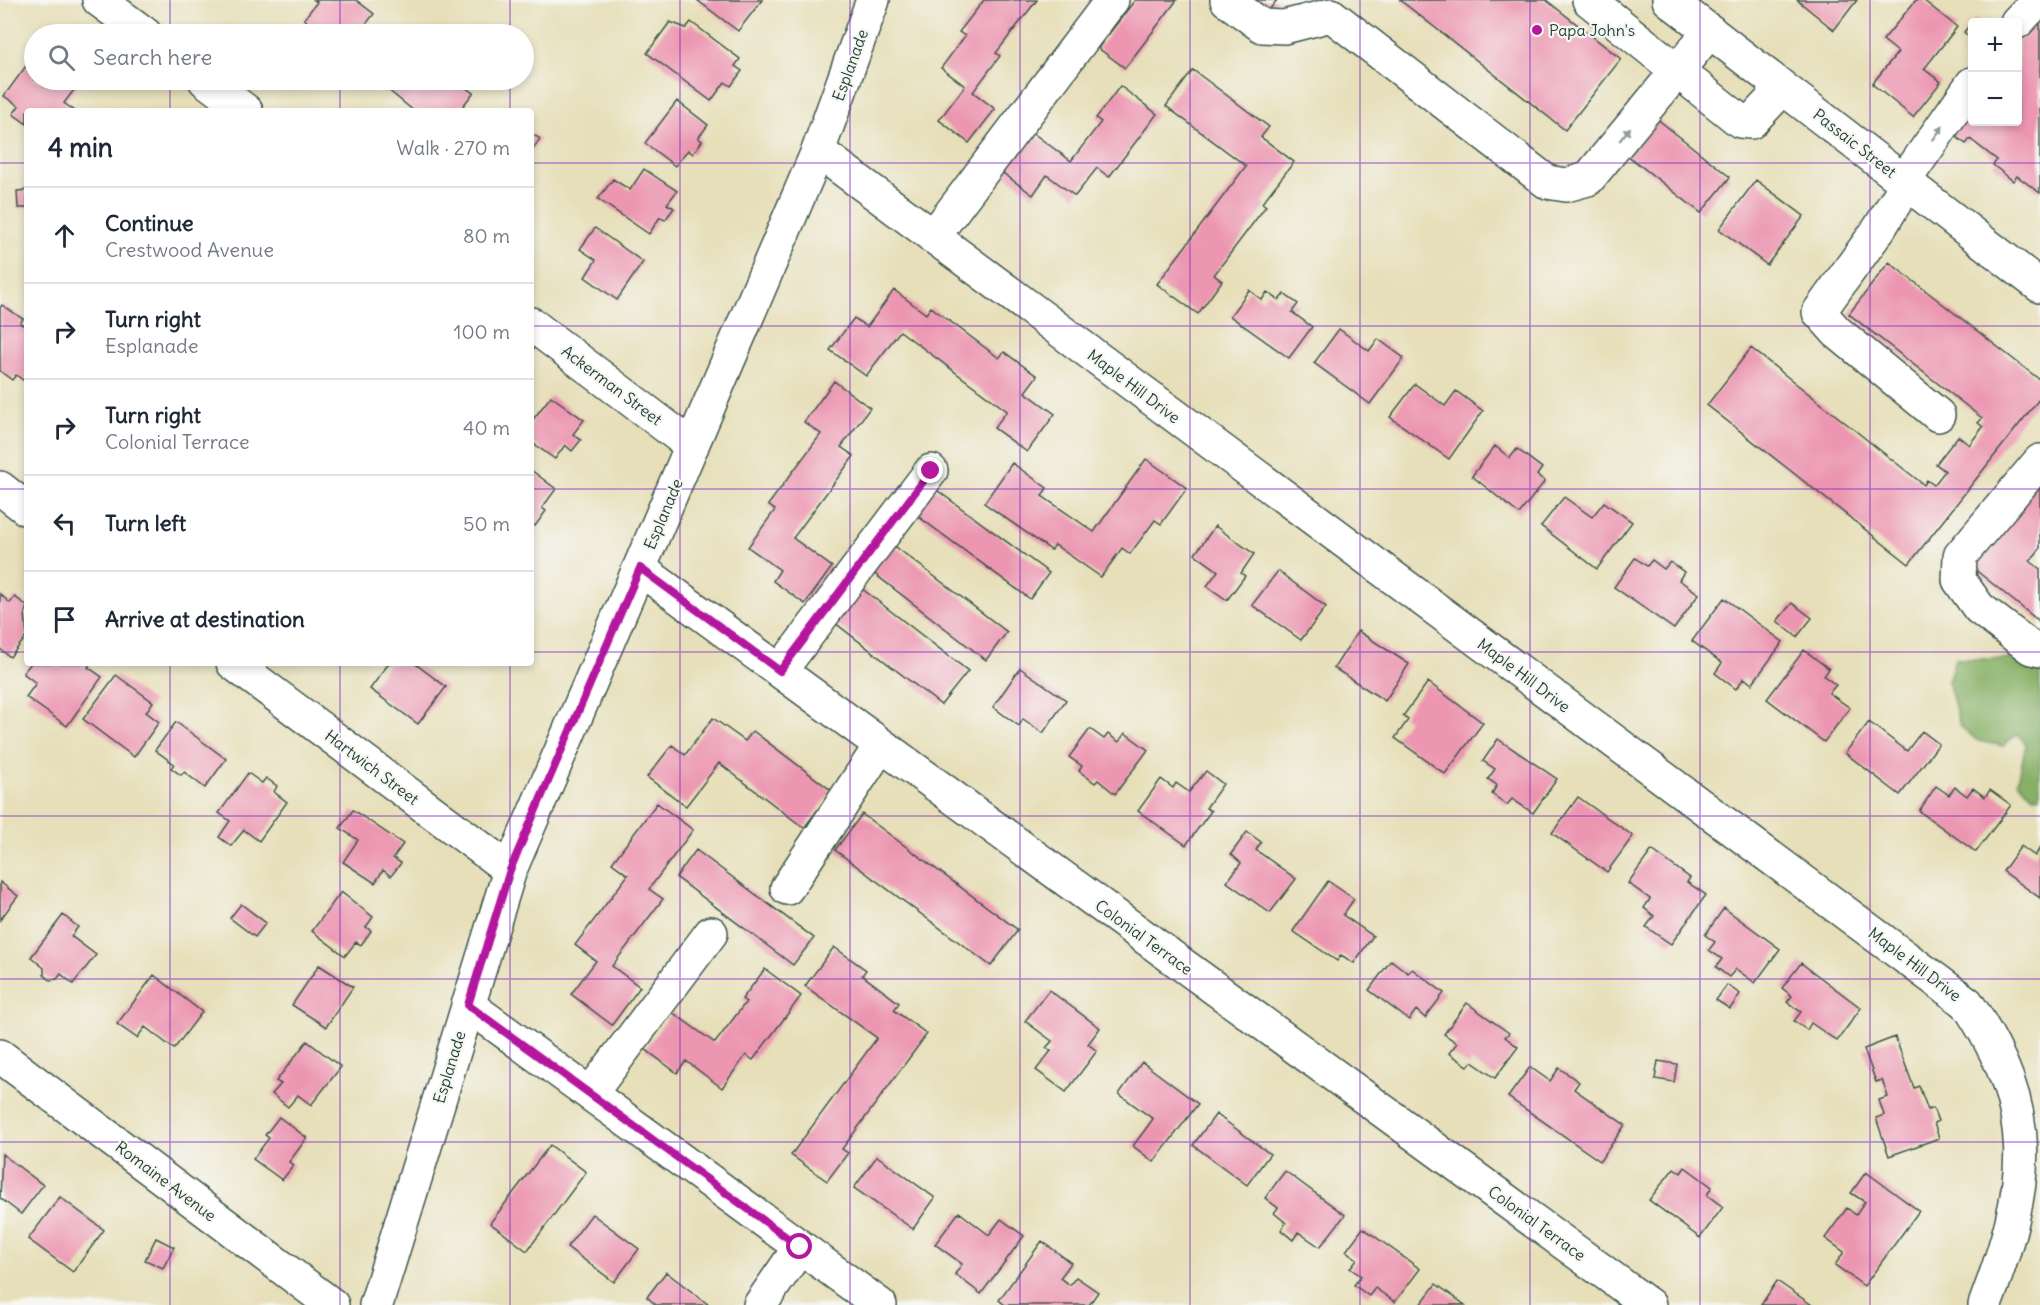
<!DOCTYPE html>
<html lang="en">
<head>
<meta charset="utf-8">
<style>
  :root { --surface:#fff; --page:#f6f6f7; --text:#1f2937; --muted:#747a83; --line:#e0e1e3 }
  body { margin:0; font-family:Delius,sans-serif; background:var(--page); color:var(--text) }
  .controls { position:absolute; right:18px; top:18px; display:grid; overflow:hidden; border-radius:6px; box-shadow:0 3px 9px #0003 }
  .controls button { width:54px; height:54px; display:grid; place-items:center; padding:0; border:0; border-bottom:2px solid var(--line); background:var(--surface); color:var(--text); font:30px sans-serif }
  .stop { position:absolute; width:18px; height:18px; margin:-14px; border:4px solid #b5179e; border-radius:50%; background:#fff }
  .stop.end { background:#b5179e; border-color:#fff; box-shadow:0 2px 6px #0008 }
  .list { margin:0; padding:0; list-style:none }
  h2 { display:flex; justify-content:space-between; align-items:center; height:78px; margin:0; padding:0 24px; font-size:26px }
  h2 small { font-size:20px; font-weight:400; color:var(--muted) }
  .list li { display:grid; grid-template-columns:39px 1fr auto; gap:18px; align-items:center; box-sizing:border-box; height:96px; padding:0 24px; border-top:2px solid var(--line) }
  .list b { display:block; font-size:22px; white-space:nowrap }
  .list p { margin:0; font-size:20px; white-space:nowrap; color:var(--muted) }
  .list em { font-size:20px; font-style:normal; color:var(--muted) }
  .icon { flex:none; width:33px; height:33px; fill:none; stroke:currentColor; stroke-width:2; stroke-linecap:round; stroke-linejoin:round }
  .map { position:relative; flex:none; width:2040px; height:1305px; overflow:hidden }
  .search { position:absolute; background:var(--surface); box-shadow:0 3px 9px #0003; left:24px; top:24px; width:510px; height:66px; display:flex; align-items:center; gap:15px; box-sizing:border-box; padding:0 21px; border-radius:33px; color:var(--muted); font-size:22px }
  .panel { position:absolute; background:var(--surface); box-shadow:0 3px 9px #0003; left:24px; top:108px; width:510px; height:558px; border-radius:6px }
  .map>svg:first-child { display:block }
  .forest { fill:#87b066; stroke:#53764d; stroke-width:1.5 }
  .building { fill:#ec96b1 }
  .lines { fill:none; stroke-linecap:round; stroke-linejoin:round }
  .minor-casing { stroke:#3d5548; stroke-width:36 }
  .major-casing { stroke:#3d5548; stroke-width:36 }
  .minor { stroke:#fff; stroke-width:33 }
  .major { stroke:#fff; stroke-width:33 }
  .oneway { fill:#8f9e9a }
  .route { stroke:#b5179e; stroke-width:8 }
  .grid { fill:none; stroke:#7b2cbf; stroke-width:1.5; stroke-opacity:0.55 }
  .poi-dot { fill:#b5179e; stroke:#f6f6f2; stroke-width:2 }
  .labels { text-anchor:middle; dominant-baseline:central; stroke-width:4.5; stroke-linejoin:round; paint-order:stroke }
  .poi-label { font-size:16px; fill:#1f3d34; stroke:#f6f6f2; text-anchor:start }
  .street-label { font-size:16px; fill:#1f3d34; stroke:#f6f6f2 }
</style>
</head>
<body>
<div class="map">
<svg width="2040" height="1305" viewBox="0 0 2040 1305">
  <rect width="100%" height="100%" fill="#f6f6f2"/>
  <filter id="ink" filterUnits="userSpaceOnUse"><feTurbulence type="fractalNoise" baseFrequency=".0167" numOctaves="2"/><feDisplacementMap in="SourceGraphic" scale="12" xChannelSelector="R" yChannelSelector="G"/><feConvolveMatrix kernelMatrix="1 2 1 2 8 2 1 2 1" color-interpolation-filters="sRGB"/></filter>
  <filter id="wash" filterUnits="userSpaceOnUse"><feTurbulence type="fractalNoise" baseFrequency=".008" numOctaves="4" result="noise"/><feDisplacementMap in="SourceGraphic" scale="24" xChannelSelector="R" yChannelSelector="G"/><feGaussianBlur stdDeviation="1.35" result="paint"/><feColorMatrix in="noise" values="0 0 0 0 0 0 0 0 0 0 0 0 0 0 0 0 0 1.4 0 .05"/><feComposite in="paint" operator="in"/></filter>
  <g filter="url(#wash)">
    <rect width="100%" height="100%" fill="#e7dfb9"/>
    <path class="forest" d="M1955,659H2010L2040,672V797L2033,796L2018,781L2026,744L2017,734L2003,746L1978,741L1960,726L1948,681Z"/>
    <g id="blocks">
      <path class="building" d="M314,0H356L374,14L358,34H324L304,19L317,2Z
        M697,0H762L738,31Z
        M984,0H1037L996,53L1000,56L973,92L995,109L969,143L939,120L965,86L941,68L965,36L959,32Z
        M1135,0H1177L1125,68L1098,48Z
        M1246,0H1277L1265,15Z
        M1400,0H1546L1621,59L1565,130Z
        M1797,0H1857L1834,30Z
        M1916,0H1923L1957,27L1924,69L1941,82L1913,117L1872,84L1898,52L1883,40Z
        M2040,17V193L2017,176L2013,181L1993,165L1997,160L1970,139L1966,144L1951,133L1972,101V122H2018V37L2021,40Z
        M1975,19L1979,22H1972V40L1964,32Z
        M670,22L686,28L691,22L740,59L735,66L742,71L731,86L725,82L711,101L647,53Z
        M34,55V80H68L77,86L64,103L75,111H27V124L13,114L19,106L4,96Z
        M1193,70L1269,127L1261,137L1294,162L1262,203L1266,206L1214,275L1222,281L1198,314L1157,284L1246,166L1166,106Z
        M376,80H455L473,93L459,111H414Z
        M1120,86L1157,114L1109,177L1097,168L1075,196L1047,175L1033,195L996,168L1026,128L1071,161L1101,122L1096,118Z
        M677,101L708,125L698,138L702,141L693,154L688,150L675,166L645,143Z
        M1656,118L1730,177L1701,213L1627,155Z
        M531,133L540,139L531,152Z
        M644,169L677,191L667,204L674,208L665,220L660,217L649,234L598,199L613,179L630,190Z
        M1756,180L1804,216L1767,265L1719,229Z
        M27,190V208H18L17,191Z
        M595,228L643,262L617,300L585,277L596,260L580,249Z
        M1889,262L2040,380V398L1909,564L1707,405L1751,348L1924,485L1927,480L1934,485L1945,471L1936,464L1958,436L1969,445L1983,427L1978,423L1982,418L1849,314Z
        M894,290L926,314L931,307L999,358L1004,352L1037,376L1025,392L1055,414L1027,452L994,428L1007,411L900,331L866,376L830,350L854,318L867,327Z
        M1249,290L1262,300L1267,292L1279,300L1284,294L1298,304L1292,312L1312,327L1289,358L1230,316Z
        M2,305L23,319L20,323L27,328V383L16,375L12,380L0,371V308Z
        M1339,329L1369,351L1378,339L1404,358L1370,404L1314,363Z
        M834,381L870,408L841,447L854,456L793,538L832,567L805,604L773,581L780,570L748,547L775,510L768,505L821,434L804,422Z
        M1415,384L1445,406L1456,391L1483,411L1449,459L1390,417Z
        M551,396L584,420L573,434L581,440L572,451L565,445L555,459L531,442V422Z
        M1495,446L1510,458L1517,449L1542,468L1537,475L1545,481L1519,514L1472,476Z
        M1146,459L1187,488L1161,524L1155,520L1130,554L1122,548L1101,577L1055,545L1051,550L984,503L1012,463L1047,488L1042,496L1094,532Z
        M531,470L556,489L542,508L546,511L535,526L531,523Z
        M2040,475V549L2030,561L2040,569V622L1968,564Z
        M934,488L1049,573L1030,599L915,514Z
        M1564,497L1592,517L1604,502L1632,522L1597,569L1541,526Z
        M1215,526L1254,554L1241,573L1245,576L1227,600L1207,586L1218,571L1195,554Z
        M892,544L1007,632L986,660L871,571Z
        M1635,558L1647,566L1652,560L1664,569L1670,562L1684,572L1679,580L1699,594L1674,629L1614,587Z
        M1278,571L1326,607L1301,640L1252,605Z
        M861,588L968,671L941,705L834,622Z
        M0,594L10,603L15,597L27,606L25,613L27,636L10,657L0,649Z
        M1724,598L1783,642L1752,684L1744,678L1736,689L1715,673L1722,663L1692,641Z
        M1792,603L1812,618L1797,637L1777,621Z
        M1358,631L1409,664L1385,701L1334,668Z
        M1804,650L1829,669L1824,676L1836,685L1829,693L1850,708L1824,742L1767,699Z
        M31,663H91L88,667L102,677L67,726L26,697L36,683L23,673Z
        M389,663H414L446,687L418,724L370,689Z
        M1020,668L1066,700L1043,733L1023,719L1019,726L993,707Z
        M116,675L153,702L146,712L159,722L134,757L83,719Z
        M1428,682L1483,723L1445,774L1395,738L1408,720L1403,716Z
        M713,718L745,741L753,731L832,791L804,828L719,763L686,806L647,777L672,745L685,755Z
        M176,722L226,759L205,788L184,772L181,775L171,768L174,764L155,750Z
        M1869,722L1907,751L1922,731L1939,744L1900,795L1845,753Z
        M1090,729L1104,739L1108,734L1119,742L1125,733L1148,750L1115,794L1098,780L1095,783L1079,771L1082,766L1069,757Z
        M1498,739L1557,779L1533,813L1512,799L1507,805L1492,794L1497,785L1488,779L1495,769L1483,761Z
        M1206,771L1223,784L1206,808L1211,811L1186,845L1138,811L1161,779L1173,788L1176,783L1189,792Z
        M248,773L262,783L266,778L277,786L274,792L287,802L259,841L244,830L231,846L219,837L230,821L219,813Z
        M1936,786L1949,795L1955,787L1967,796L1973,788L1985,797L1990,790L2011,805L1976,852L1919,811Z
        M1578,797L1633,836L1607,872L1552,833Z
        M657,803L693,830L649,889L663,899L612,966L640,987L612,1025L571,994L596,961L575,945L628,875L612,863Z
        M353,810L403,844L393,858L401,863L391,876L383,870L375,883L343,862L358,840L340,828Z
        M862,814L1018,930L991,966L835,850Z
        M1247,832L1261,842L1256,850L1296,879L1270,913L1227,882L1241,863L1231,854Z
        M2021,846L2035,856L2040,848V898L2003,871Z
        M696,850L814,938L793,965L676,877Z
        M1652,850L1690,878L1687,882L1706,895L1671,944L1646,927L1654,916L1644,908L1650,899L1628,883Z
        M1328,881L1354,899L1343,915L1373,936L1354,963L1341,955L1337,961L1293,931Z
        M0,882L18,896L0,920Z
        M341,892L373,917L366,927L371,931L361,945L356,942L345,956L312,931Z
        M241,904L266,923L255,937L230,918Z
        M1724,908L1780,949L1755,983L1736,969L1729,977L1716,967L1722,959L1709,950L1715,942L1705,935Z
        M63,915L78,927L71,936L96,955L73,984L61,974L57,979L50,980L44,975V968L31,957Z
        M834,947L866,970L862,975L899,1003L894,1010L927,1034L842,1149L848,1153L827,1181L791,1155L877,1038L805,986Z
        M1391,960L1408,973L1412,969L1444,993L1425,1018L1416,1010L1409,1020L1369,990Z
        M1801,963L1861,1008L1837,1041L1811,1023L1807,1030L1794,1021L1801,1012L1787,1002L1792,996L1782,988Z
        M319,965L353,987L326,1027L292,1005Z
        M765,969L801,996L753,1060L746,1055L722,1088L686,1061L677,1073L645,1049L672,1012L715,1043L746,1002L742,999Z
        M154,975L202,1012L174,1049L145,1027L137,1038L117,1024Z
        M1727,985L1740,994L1730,1009L1716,1000Z
        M1049,990L1100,1028L1088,1044L1097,1051L1066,1092L1036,1070L1051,1051L1046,1048L1052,1041L1025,1021Z
        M1467,1003L1509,1033L1505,1037L1518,1047L1495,1078L1472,1062L1468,1066L1449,1053L1457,1043L1444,1034Z
        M1895,1037L1914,1088L1919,1086L1928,1110L1933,1108L1938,1121L1934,1123L1939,1138L1889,1156L1876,1118L1884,1115L1879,1100L1888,1097L1882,1080L1876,1082L1864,1049Z
        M307,1041L341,1067L311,1105L298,1095L288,1107L272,1094L281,1084L276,1081Z
        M1658,1061L1677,1064L1674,1082L1655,1079Z
        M1142,1062L1198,1104L1154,1162L1133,1146L1153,1119L1119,1094Z
        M1530,1067L1550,1081L1559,1068L1579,1082L1574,1089L1625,1125L1600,1161L1508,1097Z
        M1216,1114L1270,1154L1247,1185L1193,1145Z
        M279,1117L307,1138L289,1162L294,1165L282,1180L253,1159L269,1138L265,1135Z
        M550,1145L586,1172L527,1251L490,1223Z
        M2,1154L43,1185L21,1214L0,1198Z
        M877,1156L935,1198L913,1229L854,1188Z
        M1685,1167L1712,1187L1707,1195L1723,1207L1700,1238L1649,1200L1674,1168L1681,1173Z
        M1285,1171L1345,1215L1320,1247L1298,1232L1293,1240L1281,1230L1286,1223L1274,1213L1278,1208L1265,1198Z
        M1866,1172L1919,1211L1864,1286L1835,1265L1844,1252L1825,1238L1847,1208L1856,1215L1865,1202L1851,1193Z
        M60,1197L104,1230L73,1272L28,1239Z
        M959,1212L989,1235L1001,1219L1024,1236L981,1294L955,1274L962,1264L935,1244Z
        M592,1214L639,1249L614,1282L567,1247Z
        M1363,1228L1420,1269L1395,1302L1375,1288L1369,1296L1354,1285L1361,1276L1350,1268L1357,1259L1346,1251Z
        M156,1238L174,1247L163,1268L145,1260Z
        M1042,1241L1071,1263L1060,1278L1070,1285L1076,1277L1098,1292L1089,1305H1005L999,1300Z
        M666,1272L709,1305H656L647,1297Z
        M1777,1281L1812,1305H1761Z
        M1436,1284L1465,1305H1420Z"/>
    </g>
  </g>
  <g filter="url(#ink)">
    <use href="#blocks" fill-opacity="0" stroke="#3d5548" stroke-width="1.5"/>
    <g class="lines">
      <defs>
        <path id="minor" d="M99,0L145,34
          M1227,0L1262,26L1284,27L1331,15L1547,182L1566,185L1588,179L1710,31
          M1589,0L1740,121L1751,122L1783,88
          M2017,22L2038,0
          M205,80L246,111
          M818,151L1967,1003C2040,1112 2031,1183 1985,1305
          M1904,181L1972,84
          M1907,183L1879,229L1819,312L1837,332L1938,415
          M933,237L1112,0
          M531,324L692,446
          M2040,461L1960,556L1959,580L1979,608L2031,648L2040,650
          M0,488L27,509
          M640,569L1649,1305
          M233,663L510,870
          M780,671L931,471
          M787,888L881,745
          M468,1005L880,1305
          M0,1056L332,1305
          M590,1094L711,933
          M376,1305L510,870L818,151L873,0
          M760,1305L800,1247"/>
        <path id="major" d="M1669,0L2040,286"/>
      </defs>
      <use href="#minor" class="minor-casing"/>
      <use href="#major" class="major-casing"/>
      <use href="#minor" class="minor"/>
      <use href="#major" class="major"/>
    </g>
    <defs><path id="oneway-solid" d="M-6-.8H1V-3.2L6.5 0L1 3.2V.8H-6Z" transform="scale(1.5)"/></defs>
    <g class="oneway">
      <use href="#oneway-solid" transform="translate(1938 133) rotate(-54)"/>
      <use href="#oneway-solid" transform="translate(1625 134) rotate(-51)"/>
    </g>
  </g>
  <g class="lines" filter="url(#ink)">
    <path class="route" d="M800,1247L468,1005L510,870L640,568L780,671L931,471"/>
  </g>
  <path class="grid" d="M170,0V34M340,0V34M510,0V34M680,0V1305M850,0V1305M1020,0V1305M1190,0V1305M1360,0V1305M1530,0V1305M1700,0V1305M1870,0V1305M170,80V111M340,80V111M510,80V111M0,163H27M531,163H2040M0,326H27M531,326H2040M0,489H27M531,489H2040M0,652H27M531,652H2040M170,663V1305M340,663V1305M510,663V1305M0,816H2040M0,979H2040M0,1142H2040"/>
  <circle class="poi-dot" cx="1537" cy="30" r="6"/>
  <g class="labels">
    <g class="poi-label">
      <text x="1549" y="30">Papa John's</text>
    </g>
    <g class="street-label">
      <text transform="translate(850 65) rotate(-70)">Esplanade</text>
      <text transform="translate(1855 143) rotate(38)">Passaic Street</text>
      <text transform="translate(612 385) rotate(37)">Ackerman Street</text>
      <text transform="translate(1134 386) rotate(37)">Maple Hill Drive</text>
      <text transform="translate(663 514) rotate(-67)">Esplanade</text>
      <text transform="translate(1524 675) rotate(37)">Maple Hill Drive</text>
      <text transform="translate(372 767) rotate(37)">Hartwich Street</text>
      <text transform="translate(1144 937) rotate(36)">Colonial Terrace</text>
      <text transform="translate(1915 964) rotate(37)">Maple Hill Drive</text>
      <text transform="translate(449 1067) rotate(-73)">Esplanade</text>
      <text transform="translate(166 1181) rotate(37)">Romaine Avenue</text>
      <text transform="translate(1537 1223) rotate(36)">Colonial Terrace</text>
    </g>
  </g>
</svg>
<div class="controls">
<button>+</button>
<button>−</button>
</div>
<div class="stop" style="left:800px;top:1247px"></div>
<div class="stop end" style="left:931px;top:471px"></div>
<div class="search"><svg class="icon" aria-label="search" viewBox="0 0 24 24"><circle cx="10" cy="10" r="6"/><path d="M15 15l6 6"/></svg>Search here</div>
<section class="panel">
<h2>4 min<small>Walk · 270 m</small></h2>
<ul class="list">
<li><svg class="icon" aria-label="ahead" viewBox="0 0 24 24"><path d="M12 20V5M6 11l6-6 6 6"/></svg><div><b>Continue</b><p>Crestwood Avenue</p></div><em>80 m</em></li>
<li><svg class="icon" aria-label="right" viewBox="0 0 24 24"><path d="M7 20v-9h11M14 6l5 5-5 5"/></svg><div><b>Turn right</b><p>Esplanade</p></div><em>100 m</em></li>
<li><svg class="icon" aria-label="right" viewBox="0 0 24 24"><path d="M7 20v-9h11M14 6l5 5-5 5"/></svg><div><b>Turn right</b><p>Colonial Terrace</p></div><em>40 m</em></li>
<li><svg class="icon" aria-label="left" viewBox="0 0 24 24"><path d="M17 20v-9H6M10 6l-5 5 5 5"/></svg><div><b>Turn left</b></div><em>50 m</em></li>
<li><svg class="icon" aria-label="arrive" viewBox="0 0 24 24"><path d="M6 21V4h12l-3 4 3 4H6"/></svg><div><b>Arrive at destination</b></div></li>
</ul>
</section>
</div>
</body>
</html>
